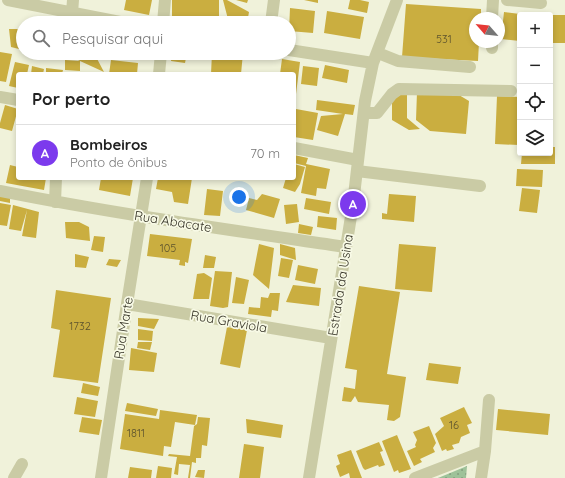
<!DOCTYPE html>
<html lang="pt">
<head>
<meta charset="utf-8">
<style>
  :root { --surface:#fff; --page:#f6f6f6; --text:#222; --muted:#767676; --line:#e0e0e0; --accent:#7c3aed }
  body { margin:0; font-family:Quicksand,sans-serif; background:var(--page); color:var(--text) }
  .controls { position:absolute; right:12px; top:12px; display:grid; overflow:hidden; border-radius:4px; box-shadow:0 2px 6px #0003 }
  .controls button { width:36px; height:36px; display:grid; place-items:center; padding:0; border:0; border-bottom:1px solid var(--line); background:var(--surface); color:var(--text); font:20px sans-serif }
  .compass { position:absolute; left:469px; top:12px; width:36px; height:36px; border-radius:50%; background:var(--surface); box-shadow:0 2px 6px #0003; rotate:298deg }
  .you { position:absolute; left:239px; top:197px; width:14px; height:14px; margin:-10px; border:3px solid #fff; border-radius:50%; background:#1a73e8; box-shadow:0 0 0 6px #1a73e833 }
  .badge { display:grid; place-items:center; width:26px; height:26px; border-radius:50%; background:var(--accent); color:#fff; font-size:13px; font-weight:700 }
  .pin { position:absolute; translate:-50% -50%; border:2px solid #fff; box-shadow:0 1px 4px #0006 }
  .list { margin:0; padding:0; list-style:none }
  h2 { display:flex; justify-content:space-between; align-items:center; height:52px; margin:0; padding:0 16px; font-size:17px }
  h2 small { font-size:13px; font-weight:400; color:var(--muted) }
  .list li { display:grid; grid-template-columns:26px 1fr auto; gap:12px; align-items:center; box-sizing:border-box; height:56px; padding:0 16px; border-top:1px solid var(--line) }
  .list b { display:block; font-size:15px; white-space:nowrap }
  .list p { margin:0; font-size:13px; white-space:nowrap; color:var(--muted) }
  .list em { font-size:13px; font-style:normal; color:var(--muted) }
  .icon { flex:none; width:22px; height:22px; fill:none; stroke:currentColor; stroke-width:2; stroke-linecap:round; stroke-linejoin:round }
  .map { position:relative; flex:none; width:565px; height:478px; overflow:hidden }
  .search { position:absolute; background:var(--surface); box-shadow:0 2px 6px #0003; left:16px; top:16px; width:280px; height:44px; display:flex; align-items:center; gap:10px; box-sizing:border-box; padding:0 14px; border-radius:22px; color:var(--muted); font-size:15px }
  .panel { position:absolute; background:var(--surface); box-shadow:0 2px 6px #0003; left:16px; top:72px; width:280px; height:108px; border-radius:4px }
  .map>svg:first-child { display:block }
  .park { fill:url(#park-dots) }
  .building { fill:#caae40 }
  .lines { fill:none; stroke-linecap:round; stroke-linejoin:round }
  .minor { stroke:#cacba5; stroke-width:12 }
  .labels { text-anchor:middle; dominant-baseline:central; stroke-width:3.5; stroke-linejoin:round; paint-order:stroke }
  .number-label { font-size:11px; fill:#5b522d }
  .street-label { font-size:13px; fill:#363427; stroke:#f8fae6 }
</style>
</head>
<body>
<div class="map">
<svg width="565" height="478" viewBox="0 0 565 478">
  <defs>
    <pattern id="park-dots" width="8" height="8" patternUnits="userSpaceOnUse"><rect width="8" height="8" fill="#9ec299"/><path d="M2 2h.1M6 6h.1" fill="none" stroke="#829e7d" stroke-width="1.8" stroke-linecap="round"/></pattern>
  </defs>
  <rect width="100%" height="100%" fill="#f0f2da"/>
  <path class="park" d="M467,466L466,478H438Z"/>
  <path class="building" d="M126,0H152L149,15L124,10Z
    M172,0H219V22L172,23Z
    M223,0H227L249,12L247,23H229Z
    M236,0H248L247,3Z
    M304,0H318V3Z
    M350,0H360L369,2L367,13L348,9Z
    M406,4L481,9V18H475V42H479L478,61L402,57Z
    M290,8L315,11L313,33L289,31Z
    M327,11L364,17L360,39L324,33Z
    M504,12L520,14V41L501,39Z
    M550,15H565V43H550Z
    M37,21L47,22V23H36Z
    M9,29H17L21,30L20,37L23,38V50L11,47Z
    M0,52L12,54L6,82L0,81Z
    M73,53H94L104,72L80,61V71L65,70V60L80,61L72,57Z
    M172,53H187L185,63L171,61Z
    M212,53H243L241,74H211Z
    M282,59L300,62L296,94H294V74H280Z
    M111,60L138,63L137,74H109Z
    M15,62L29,65L27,74H18V88L9,86Z
    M325,65L349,70L347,83L322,78Z
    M32,66L44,69L43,74H31Z
    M303,66L319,68L317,86L301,84Z
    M46,68L63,70L62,74H46Z
    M417,92H454L469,101L466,134L430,131L416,120Z
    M392,94H407V118L420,129L409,130L392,120Z
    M497,96L520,97L519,145L495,144Z
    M317,100L355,105L353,115L345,114L338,136L317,130L321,116L343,114L316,110Z
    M5,105L18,109L12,131L0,128V123Z
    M296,109L318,113L313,140L294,137V118Z
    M550,147H555V164H521L522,153H550Z
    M294,155L308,158L306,164L330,169L326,189L317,188L316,196L301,193L306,166L294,163Z
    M294,164L305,167L300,184L295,192L283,188L286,178H294Z
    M10,165L18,167V178H46L44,190L6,183Z
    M517,169L543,170L542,187L516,186Z
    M101,178H133L130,196L99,190Z
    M158,178H192L188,204L174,202L172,192L156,189Z
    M522,188L540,190L537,213L519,211Z
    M207,189L223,191L220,216L204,215Z
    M262,194L280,199L274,218L246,210L249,198L257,200Z
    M389,194L416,196L414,222L382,219V213L387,214Z
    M0,195L10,197V203L0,201Z
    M306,198L331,202L329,214L304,209Z
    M0,203L11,205L7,226L0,225Z
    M297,204L299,222L286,224L284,205Z
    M13,205L39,212L36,238L22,236L27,210L21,231L9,229Z
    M318,216L337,218L336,230L317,227Z
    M65,222H79L89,227L90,241L66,238Z
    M299,224L313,227L311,235L298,233Z
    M150,234L192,239L188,263L185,262V266L179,265L180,260L147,256Z
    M94,236L105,237L103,252L91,250Z
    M259,244L274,248L269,289L253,275Z
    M280,244L295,248L296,260L280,255Z
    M399,244L436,247L432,292L395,289Z
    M75,254L89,257L86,268L75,267Z
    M205,255L216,257L214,268H203Z
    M281,258L293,260L289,278L278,276Z
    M109,259L121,260L117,267L106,265Z
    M298,265L318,269L315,284L295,280Z
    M215,271L232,272L228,307L223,308L210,306Z
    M204,273L212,278L209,299H193L197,274Z
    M236,277L249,280L244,304L232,303Z
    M293,285L321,288L319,306L286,302Z
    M359,286L400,292L387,374L406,377L400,417L394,421L387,420L389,405L358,402L355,396L351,402L342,401L344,387L355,389L357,370L345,368Z
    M56,290L111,298L98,383L53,377L60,330L51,328Z
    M270,293H280L278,311L272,310L271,317L248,314L249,307L260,308L261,297L268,298Z
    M138,318L159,319L154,329L138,326Z
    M227,327L247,330L240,368L220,364Z
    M138,329L153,331L152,341L138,340Z
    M138,342H152L150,350L137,348Z
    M131,348L157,353L154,372L129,370Z
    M429,363L461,367L458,384L426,380Z
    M83,383L100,387L98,396L81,393Z
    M77,397L98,401L95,417L74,414Z
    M127,403L158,409L156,416L125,411Z
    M464,407L472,423L467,425L470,433L461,437L459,443L452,445L454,449L447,451L446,449L442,451L435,434L444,426L440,418Z
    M498,409L550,414L548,435L496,430Z
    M160,410L197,415L195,425L175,422L171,447L164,446L163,456L120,449L125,414L159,419Z
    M82,417L102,420L99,435L79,432Z
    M198,417L210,418L207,446L202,445L201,458H196V463L192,462L190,478H188L190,465L179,464L178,475L174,474L177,457L168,456L169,454L190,456L194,426L197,424Z
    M246,419L283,425L281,438L247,433Z
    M429,426L436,443L433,448L435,452L420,459L422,462L414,466L407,451L416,447L415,445L417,440L413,432Z
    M397,435L411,469L399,473L398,470L394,472L382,441Z
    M379,442L383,451L380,452L385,465L379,467L378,465L365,470L363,468L356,451Z
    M244,444L264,447L260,478H239Z
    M351,450L362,478H350L349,473L340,477L336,466L340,464L337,455Z
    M158,466L172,468L171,478H156Z
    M130,467L152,470L151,478H128Z
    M198,470H205L204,478L195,477Z"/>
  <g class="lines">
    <path class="minor" d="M8,0L125,23
      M507,0L541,3
      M72,13L73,0
      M492,18L493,0
      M163,23L165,0
      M271,23L274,0
      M492,48V42
      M289,50L373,63
      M378,53L398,61L470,67
      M159,74L161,53
      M0,97L18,100
      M364,113H377L392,94L399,89L511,91
      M294,148L358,160
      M357,171L480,186
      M0,191C115,214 231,230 346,247
      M55,202L56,178
      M127,304L331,338
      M14,478L22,464
      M101,478L127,304L147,178
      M309,478L353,204L365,101L373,63L397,0
      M415,478L485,451
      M481,478L485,451L489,400"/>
  </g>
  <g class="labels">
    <g class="number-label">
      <text x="444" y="39">531</text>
      <text x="168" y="248">105</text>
      <text x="80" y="326">1732</text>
      <text x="454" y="425">16</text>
      <text x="136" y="433">1811</text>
    </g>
    <g class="street-label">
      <text transform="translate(173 221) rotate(9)">Rua Abacate</text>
      <text transform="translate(340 285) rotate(-81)">Estrada da Usina</text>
      <text transform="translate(229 321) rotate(10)">Rua Graviola</text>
      <text transform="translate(123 328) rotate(-81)">Rua Marte</text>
    </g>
  </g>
</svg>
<div class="controls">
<button>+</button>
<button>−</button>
<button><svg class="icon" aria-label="locate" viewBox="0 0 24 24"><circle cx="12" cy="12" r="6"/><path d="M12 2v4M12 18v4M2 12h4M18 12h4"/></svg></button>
<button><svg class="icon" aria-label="layers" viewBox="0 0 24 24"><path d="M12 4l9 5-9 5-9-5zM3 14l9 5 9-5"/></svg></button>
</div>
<svg class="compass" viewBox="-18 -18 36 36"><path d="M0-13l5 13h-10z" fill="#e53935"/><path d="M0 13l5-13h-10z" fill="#767676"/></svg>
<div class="you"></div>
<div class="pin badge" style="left:353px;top:204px">A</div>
<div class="search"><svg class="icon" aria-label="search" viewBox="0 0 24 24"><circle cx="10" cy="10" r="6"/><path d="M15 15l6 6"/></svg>Pesquisar aqui</div>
<section class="panel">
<h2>Por perto<small></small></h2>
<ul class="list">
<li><span class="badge">A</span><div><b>Bombeiros</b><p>Ponto de ônibus</p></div><em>70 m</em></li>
</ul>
</section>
</div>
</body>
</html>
